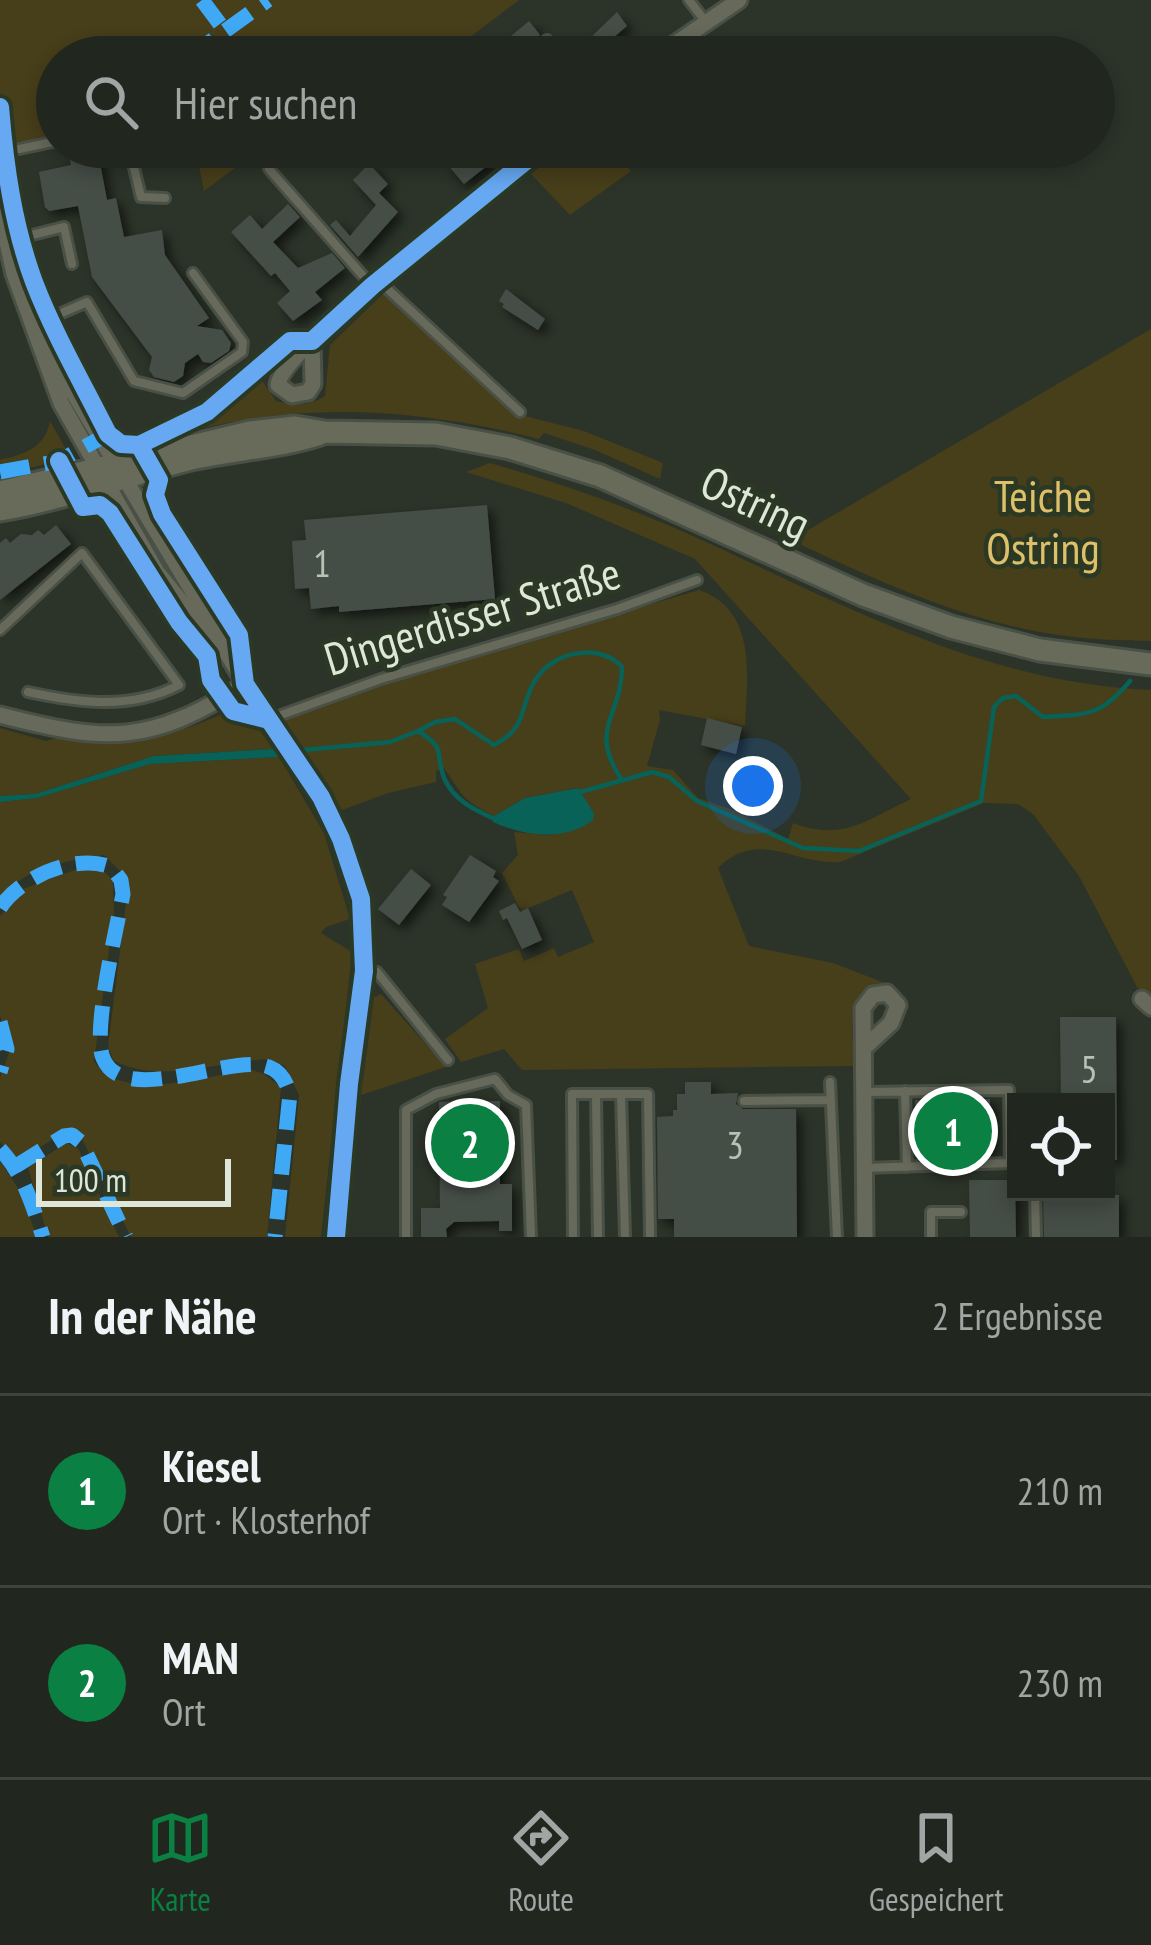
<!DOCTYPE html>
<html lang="de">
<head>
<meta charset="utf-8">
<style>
  :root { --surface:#21271f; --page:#292f28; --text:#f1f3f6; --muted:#a2a5a4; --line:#3e443d; --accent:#0b8043 }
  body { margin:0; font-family:"PT Sans Narrow",sans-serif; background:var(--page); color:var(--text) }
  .controls { position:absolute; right:36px; bottom:36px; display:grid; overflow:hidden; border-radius:0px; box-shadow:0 6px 18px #0003 }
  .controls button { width:108px; height:108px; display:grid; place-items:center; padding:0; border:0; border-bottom:3px solid var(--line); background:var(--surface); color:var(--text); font:60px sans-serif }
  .scale { position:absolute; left:36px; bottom:30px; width:195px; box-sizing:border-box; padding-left:12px; border:6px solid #dee7da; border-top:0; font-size:33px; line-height:42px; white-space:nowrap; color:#dee7da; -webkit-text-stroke:9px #2b3924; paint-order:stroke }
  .you { position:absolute; left:753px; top:786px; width:42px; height:42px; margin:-30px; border:9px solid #fff; border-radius:50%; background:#1a73e8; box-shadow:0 0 0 18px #1a73e833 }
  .badge { display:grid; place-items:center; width:78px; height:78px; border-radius:50%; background:var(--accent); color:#fff; font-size:39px; font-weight:700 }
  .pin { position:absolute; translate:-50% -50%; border:6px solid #fff; box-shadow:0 3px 12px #0006 }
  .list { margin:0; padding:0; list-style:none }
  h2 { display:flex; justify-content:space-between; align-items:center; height:156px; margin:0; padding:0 48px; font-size:51px }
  h2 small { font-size:39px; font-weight:400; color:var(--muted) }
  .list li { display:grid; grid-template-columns:78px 1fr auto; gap:36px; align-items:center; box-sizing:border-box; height:192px; padding:0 48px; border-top:3px solid var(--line) }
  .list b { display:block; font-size:45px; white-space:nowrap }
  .list p { margin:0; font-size:39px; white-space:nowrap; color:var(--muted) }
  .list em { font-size:39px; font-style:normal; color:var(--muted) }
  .icon { flex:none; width:66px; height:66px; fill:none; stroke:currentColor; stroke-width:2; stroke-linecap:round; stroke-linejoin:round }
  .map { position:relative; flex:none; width:1151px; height:1237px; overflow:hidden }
  .search { position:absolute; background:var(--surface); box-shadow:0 6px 18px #0003; left:36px; right:36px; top:36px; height:132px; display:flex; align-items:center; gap:30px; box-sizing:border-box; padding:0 42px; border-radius:66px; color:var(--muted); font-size:45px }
  .sheet { height:540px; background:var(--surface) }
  nav { display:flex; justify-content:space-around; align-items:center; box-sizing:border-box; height:168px; border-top:3px solid var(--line); background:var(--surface); font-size:33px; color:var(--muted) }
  nav a { display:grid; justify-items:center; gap:6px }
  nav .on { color:var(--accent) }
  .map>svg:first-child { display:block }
  .green { fill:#473e1a }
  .water { fill:#086257 }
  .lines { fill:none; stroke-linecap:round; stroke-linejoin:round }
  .stream { stroke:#086257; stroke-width:4.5 }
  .building { fill:#454e46; filter:url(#shadow) }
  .service-casing { stroke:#495046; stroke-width:14 }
  .minor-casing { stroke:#495046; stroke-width:21 }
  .secondary-casing { stroke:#495046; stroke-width:27 }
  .service { stroke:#676a5b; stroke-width:8 }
  .minor { stroke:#676a5b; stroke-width:15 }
  .secondary { stroke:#686b5a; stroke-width:21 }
  .quiet { stroke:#3fa9f5; stroke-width:15; stroke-dasharray:30 15; stroke-linecap:butt }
  .cycleway-casing { stroke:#2b3924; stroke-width:26 }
  .cycleway { stroke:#66a8f1; stroke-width:18 }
  .labels { text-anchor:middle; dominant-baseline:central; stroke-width:9; stroke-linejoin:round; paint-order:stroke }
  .number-label { font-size:39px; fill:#b8c1b5 }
  .park-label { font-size:45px; fill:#ddc069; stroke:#2b3924 }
  .street-label { font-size:45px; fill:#dee7da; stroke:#2b3924 }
</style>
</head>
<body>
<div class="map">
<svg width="1151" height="1237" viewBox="0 0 1151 1237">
  <defs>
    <filter id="shadow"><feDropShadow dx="5.5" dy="5.5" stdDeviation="6" flood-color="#0009"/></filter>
  </defs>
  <rect width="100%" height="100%" fill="#2c3429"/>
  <path class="green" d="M0,0H519L444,57H57V134L3,145L0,143Z
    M195,147H263L204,191Z
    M565,147H610L631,171L570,215L531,174Z
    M385,292L517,414L584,431L663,463L660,479L595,450L544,433L539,439C416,408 291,399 170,438L224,407L260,378L276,401C294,405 310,406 325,396L330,345Z
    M1151,329V641C1123,640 1094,640 1066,636C970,624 878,581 791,540Z
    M50,421L71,458L0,475V460C25,454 45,448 50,421Z
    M490,463C563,484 634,509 704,541C847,607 990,684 1151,690V998L1137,987L1079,876L1033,814L1018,804L984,803L840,862C793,865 759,828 718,868L749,946L833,963L885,983C842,983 854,1036 854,1066L522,1070L504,1049L461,1062L445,1039L488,1008L475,964L519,949L524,961L554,948L558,957L594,942L572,890L521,911L502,873L518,855L514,832L549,835L594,813L577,788L525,798L494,816C460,798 465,798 444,768L436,771V782L388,793L342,810L283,721L382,683L699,590C758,610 747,677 745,726L659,710L660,720L647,766L673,770L698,798L730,809L788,839L793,823C843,842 866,820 911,799L695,559L566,503L466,472Z
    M228,711L256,725L273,749L154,756L35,794L0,796V728L46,741C63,734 83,742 101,742C147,742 187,731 228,711Z
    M279,757L324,833L350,919L326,927L321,933L352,952L321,1237H285L299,1095L285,1066L269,1059C221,1061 156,1085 113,1060L108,1046L129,880L104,855C67,861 22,867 0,900V802L37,798L150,764Z
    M80,868L102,870L113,880L114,913L94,1061C120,1104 208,1076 250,1069L264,1074L281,1087L267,1237H131L78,1131H66L18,1161L0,1142V1078L10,1050L0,1015V916L23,889Z
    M381,994L446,1067L361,1095L374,997Z
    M66,1143L78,1148L119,1237H48L28,1168Z
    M0,1161L20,1191L37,1237H0Z"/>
  <path class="water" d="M273,749L279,757L150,764L37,798L0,802V796L35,794L154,756Z
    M578,788L594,813L593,820C564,842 524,836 493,822L494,816L525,798Z"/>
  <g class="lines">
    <path class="stream" d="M418,731L435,722L455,719L494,745C531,726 517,705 538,676C556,651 601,643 622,667C622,716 587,729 622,780
      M303,750L390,742L418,731C448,750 434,751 444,778C454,801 475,810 497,820
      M577,793L652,772L669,777L697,801L803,848L859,851L981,801L994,707L1003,698L1016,696L1043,717C1087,714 1100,717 1130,681"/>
  </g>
  <path class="building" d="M617,12L627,26L599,50L605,57H562L586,42Z
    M529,21L540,35L512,57H486Z
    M97,147L107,200L116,198L124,237L162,230L165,255L209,318L197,326L222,330L231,343L229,351L211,363L203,362L198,354L185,363L183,376L174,382L154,377L149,370L152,357L92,277L78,206L49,211L45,207L39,172L71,165L68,152Z
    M456,147H511L464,184L447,164L460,152Z
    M369,164L388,184L379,193L398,212L358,257L330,225L336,220L350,236L376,205L353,180Z
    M288,204L300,217L273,242L298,268L332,253L345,268L315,292L322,300L293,321L277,303L290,291L275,273L271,276L231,232L250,215L262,229Z
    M506,289L545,319L538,330L502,307L504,304L499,301Z
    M487,505L495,599L339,612V606L311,609L309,588L295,589L292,541L306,540L304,520Z
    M56,525L71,544L0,600V543L6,538L10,543L21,534L32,535L38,530L44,535Z
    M707,718L742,727L736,754L701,745Z
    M470,855L496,871L493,877L499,881L469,922L442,905L447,897L443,895Z
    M411,869L431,885L399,925L378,909Z
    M515,903L520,912L528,908L542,940L522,949L507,918L503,920L499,911Z
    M1060,1017H1116L1117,1160H1106V1102H1061Z
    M685,1082H711V1094L738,1093L736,1104L743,1109H796L797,1237H674V1219H658L657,1117L673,1116V1110H677V1094H685Z
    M990,1099V1151H974V1138L940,1139V1152H916L915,1100Z
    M500,1101V1184H512V1231H499V1221L454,1222L446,1229L447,1237H421V1208H440L439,1102Z
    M969,1180H1015L1016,1237H970Z
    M1043,1192L1119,1195V1237H1044Z"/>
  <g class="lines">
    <defs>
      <path id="service" d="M689,0L705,21
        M526,57L547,40
        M129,147L141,197L165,198
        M0,153L57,141
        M269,169L371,285
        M8,241L64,227L72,264
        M380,282L520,412
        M34,325L87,302L134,381L183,393L242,352L243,342L193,273
        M0,630L82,553L179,685C131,710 79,703 28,692
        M270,719L381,679L617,609L697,580
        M365,971L377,972L448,1060
        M830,1082L837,1237
        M905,1091L907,1167
        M596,1095L598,1237
        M621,1095L625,1237
        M744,1101L831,1100
        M865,1168L1010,1163L1009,1090L866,1092
        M1035,1192L1036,1237
        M406,1237V1110L436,1094L495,1079L508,1095L526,1105L531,1237
        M573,1237L572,1094H648L650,1237
        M931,1237V1212H961"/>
      <path id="minor" d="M656,57L739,0
        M0,210L14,274L61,403L157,572L210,637
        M39,336L203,609C257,724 365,816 365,951L336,1237
        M312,341L313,384L308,392L292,395L278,385C280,349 503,180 543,147
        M0,715C108,743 149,745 245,684
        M1142,999L1151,1007
        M864,1048L891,1023L898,1005L887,993L873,995L863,1008L865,1237"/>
      <path id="secondary" d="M0,492L250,432L295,427L325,432L436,434L510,448L600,476L863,595L951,627L1040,650L1151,664
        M0,510C65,499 127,475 191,459C234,449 278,448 320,434"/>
    </defs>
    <use href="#service" class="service-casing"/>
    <use href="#minor" class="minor-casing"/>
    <use href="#secondary" class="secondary-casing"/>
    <use href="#service" class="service"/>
    <use href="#minor" class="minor"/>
    <use href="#secondary" class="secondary"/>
    <path class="quiet" d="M202,0L225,31
      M189,57L268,0
      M0,472L59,461L108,434L116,441
      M0,908C20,877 76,853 111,867L121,880L123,894C117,927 92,1031 103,1058C123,1109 233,1052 269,1067C282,1072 286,1082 290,1094L275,1237
      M0,1022L7,1049L0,1072
      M0,1149C24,1175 32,1204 43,1237
      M16,1166L64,1136L72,1135L81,1142L126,1237"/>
    <defs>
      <path id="cycleway" d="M0,107C5,167 13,225 34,282C54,334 83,384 108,434L121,444L139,445L207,412L290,341H312L372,286L543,147
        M139,445L159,480L155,495L162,514L239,635L245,684L321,797L341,839L361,899L364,971L349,1084L336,1237
        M59,461L83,507L100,505L110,513L179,622L207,656L211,680L233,711L269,720"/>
    </defs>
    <use href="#cycleway" class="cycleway-casing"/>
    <use href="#cycleway" class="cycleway"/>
  </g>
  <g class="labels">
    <g class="number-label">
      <text x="322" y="562">1</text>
      <text x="1089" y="1068">5</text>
      <text x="735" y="1144">3</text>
    </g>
    <g class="park-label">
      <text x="1043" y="495">Teiche<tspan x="1043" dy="52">Ostring</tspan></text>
    </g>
    <g class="street-label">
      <text transform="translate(756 502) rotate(25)">Ostring</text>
      <text transform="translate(472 615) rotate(-17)">Dingerdisser Straße</text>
    </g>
  </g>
</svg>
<div class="controls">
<button><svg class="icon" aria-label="locate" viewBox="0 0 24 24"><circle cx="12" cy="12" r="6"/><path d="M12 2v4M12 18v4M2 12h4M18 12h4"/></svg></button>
</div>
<div class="scale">100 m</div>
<div class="you"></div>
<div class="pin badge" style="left:953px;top:1131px">1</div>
<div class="pin badge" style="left:470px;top:1143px">2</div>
<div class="search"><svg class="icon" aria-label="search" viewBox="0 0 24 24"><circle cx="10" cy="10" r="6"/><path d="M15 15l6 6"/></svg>Hier suchen</div>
</div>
<section class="sheet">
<h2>In der Nähe<small>2 Ergebnisse</small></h2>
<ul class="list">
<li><span class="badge">1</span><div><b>Kiesel</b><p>Ort · Klosterhof</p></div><em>210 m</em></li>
<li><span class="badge">2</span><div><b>MAN</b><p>Ort</p></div><em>230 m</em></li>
</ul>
</section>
<nav>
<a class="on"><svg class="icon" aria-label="map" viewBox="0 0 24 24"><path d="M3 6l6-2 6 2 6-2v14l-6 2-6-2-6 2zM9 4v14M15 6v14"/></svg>Karte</a>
<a><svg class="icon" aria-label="directions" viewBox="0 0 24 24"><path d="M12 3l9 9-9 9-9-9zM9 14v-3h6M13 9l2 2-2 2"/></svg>Route</a>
<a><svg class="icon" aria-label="saved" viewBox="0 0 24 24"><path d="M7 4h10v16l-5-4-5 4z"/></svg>Gespeichert</a>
</nav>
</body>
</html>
